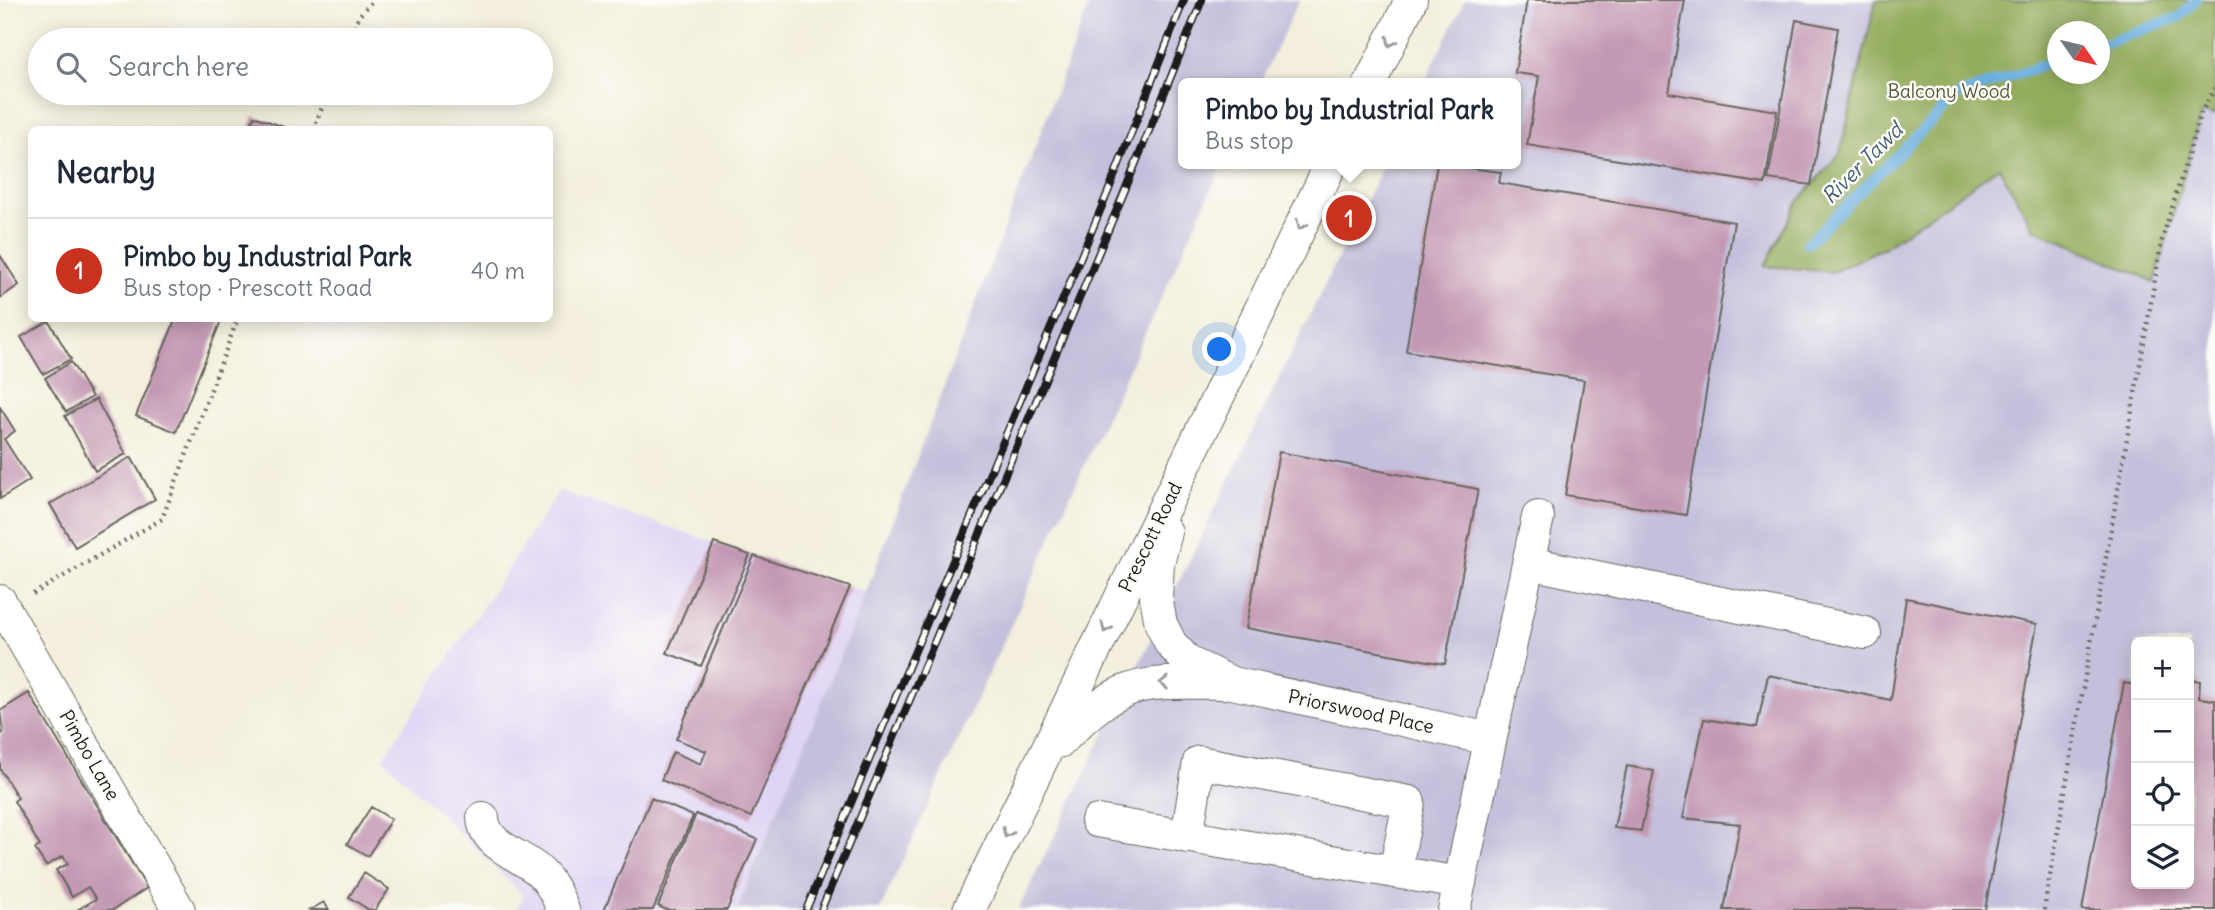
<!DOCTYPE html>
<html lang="en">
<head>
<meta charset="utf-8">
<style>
  :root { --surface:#fff; --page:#f6f6f7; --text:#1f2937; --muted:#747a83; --line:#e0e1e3; --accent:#c8321e }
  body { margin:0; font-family:Delius,sans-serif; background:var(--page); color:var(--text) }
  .controls { position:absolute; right:21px; bottom:21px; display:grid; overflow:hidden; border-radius:10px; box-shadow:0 4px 18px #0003 }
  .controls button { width:63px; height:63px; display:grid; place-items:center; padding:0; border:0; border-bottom:2px solid var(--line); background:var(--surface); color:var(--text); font:35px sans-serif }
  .compass { position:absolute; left:2047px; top:21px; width:63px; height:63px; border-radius:50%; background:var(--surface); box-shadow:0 4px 18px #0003; rotate:124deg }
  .you { position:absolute; left:1220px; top:350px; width:24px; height:24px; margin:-18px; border:5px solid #fff; border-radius:50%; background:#1a73e8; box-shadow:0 0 0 10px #1a73e833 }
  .badge { display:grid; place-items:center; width:46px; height:46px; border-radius:50%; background:var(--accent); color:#fff; font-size:23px; font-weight:700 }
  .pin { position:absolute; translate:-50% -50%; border:4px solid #fff; box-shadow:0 2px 7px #0006 }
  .popup { position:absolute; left:1178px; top:78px; width:343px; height:91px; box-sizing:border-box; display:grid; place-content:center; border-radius:10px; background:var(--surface); filter:drop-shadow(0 2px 5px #0005); font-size:23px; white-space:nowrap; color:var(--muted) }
  .popup b { font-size:26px; color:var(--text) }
  .popup::after { content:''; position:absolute; left:50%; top:100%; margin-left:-14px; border:14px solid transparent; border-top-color:var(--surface) }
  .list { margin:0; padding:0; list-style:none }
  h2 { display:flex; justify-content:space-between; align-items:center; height:91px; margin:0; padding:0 28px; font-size:30px }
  h2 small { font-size:23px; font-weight:400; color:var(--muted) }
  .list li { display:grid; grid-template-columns:46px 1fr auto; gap:21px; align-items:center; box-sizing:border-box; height:105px; padding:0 28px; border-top:2px solid var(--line) }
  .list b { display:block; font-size:26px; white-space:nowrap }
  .list p { margin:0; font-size:23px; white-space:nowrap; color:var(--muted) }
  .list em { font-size:23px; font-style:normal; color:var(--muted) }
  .icon { flex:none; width:38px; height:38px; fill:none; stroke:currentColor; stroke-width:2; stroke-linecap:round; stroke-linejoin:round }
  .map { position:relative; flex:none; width:2215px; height:910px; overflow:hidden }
  .search { position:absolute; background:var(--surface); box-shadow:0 4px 18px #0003; left:28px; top:28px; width:525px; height:77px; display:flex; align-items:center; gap:18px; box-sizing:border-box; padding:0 24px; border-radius:38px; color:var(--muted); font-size:26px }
  .panel { position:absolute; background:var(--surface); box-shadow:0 4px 18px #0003; left:28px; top:126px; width:525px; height:196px; border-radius:10px }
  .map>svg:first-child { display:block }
  .built { fill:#e0d4f4 }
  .industrial { fill:#c4c0db; fill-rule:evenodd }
  .forest { fill:#92ab5c; stroke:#57643c; stroke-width:2; fill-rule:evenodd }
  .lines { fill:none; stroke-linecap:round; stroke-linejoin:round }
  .stream { stroke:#6aafe0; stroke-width:10 }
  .building { fill:#c398b2 }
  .minor-casing { stroke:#67665f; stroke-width:34 }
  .path { stroke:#67665f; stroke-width:4.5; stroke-dasharray:2 5; stroke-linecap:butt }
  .minor { stroke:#fff; stroke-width:32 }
  .rail-casing { stroke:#1c1c1c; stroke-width:8 }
  .rail { stroke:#fdfcf7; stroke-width:5; stroke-dasharray:16; stroke-linecap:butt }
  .oneway { stroke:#999 }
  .labels { text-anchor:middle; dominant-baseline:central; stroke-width:5; stroke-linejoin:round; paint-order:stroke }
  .park-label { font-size:19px; fill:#535837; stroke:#fdfcf7 }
  .street-label { font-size:19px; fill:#1c1c1c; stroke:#fdfcf7 }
  .water-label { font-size:21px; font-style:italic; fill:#3f5e74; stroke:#fdfcf7 }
</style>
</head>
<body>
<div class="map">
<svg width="2215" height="910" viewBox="0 0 2215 910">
  <rect width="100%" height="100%" fill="#fdfcf7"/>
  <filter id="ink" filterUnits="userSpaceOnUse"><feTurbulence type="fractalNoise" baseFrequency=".0143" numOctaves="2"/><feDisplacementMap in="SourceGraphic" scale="14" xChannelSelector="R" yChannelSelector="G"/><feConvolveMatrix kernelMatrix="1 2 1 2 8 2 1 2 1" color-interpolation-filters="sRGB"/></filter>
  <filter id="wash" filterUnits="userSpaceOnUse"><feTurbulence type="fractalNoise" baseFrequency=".00686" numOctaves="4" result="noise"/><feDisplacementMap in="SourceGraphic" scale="28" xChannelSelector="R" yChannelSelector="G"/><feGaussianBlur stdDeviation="1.57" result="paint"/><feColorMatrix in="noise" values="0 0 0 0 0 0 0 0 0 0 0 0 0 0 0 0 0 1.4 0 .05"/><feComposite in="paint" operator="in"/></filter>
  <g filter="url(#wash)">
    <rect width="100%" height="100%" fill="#f3efdc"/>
    <path class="built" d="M559,491L866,592L737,910H516L524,896L383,758Z"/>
    <path class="industrial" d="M1091,0H1299L1260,83H1183V164H1223L880,910H737L866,592Z
      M1465,0H2215V910H1018L1384,164H1515V83H1424ZM2058,32H2100V74H2058ZM2136,642H2189V884H2136Z"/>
    <path class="forest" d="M1876,0H2215V115L2201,113L2155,282L2033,228L1999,167L1883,248L1833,272L1765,266L1797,203L1840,153ZM2058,32H2100V74H2058Z"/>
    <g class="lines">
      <path class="stream" d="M2100,45L2179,17L2196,0
        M1807,244L1958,95L2058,60"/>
    </g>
    <g id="blocks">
      <path class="building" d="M1527,0H1685L1669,93L1777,111L1765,184L1527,145L1539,76L1515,73Z
        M1796,20L1838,28L1811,185L1768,179Z
        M254,116L289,129V130H249Z
        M1437,164L1501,172L1499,183L1734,222L1686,515L1565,495L1584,380L1406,351Z
        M0,255L19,285L0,298Z
        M176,318H222L176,432L136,416Z
        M49,321L71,359L43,374L21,337Z
        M71,362L92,397L66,412L45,378Z
        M96,399L126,454L95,471L65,416Z
        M0,407L15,431L4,439L30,480L0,499Z
        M1279,452L1478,489L1445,664L1246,628Z
        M131,457L155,499L75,547L50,504Z
        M714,543L750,555L701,666L667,653Z
        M754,556L850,587L751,817L661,780L673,752L701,764L706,751L676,739Z
        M1906,598L2037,624L1985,910H1724L1740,824L1683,818L1704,719L1757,727L1768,675L1891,700Z
        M2189,679L2200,681L2199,698L2215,700V910H2082L2124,683L2136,685V884H2189Z
        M29,693L147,888L113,910H77L96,899L88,887L72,897L56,870L68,864L63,856L46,866L35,849L40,846L14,801L18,798L0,769V735L3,733L0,711Z
        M1627,766L1654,771L1641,831L1614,828Z
        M651,798L693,816L653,910H604Z
        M371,807L391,819L368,856L347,844Z
        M696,814L757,839L727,910H667L658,906Z
        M364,873L389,889L375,910H369L349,897Z
        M324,902L329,910H310Z"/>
    </g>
  </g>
  <g filter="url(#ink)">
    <use href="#blocks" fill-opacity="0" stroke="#67665f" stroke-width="2"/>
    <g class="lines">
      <defs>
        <path id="minor" d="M1370,83L1411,0
          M1166,532L1158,564L1156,597L1161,624L1171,644L1188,662L1232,683L1490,739
          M1529,563L1865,633
          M0,601L179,910
          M1061,741C1120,678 1142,682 1224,683
          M483,818C485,847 521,854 540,872C551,882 558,897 563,910
          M1097,821L1460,883
          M1187,837L1199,762L1409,802L1395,872
          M969,910L1331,164
          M1454,910L1538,517"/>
      </defs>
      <use href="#minor" class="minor-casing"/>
      <path class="path" d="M350,40L359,16L373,0
        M313,130L328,93
        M33,594L162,519L238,318
        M2044,910L2162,240L2201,113L2215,88"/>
      <use href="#minor" class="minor"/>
      <defs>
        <path id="rail" d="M806,910L1108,192L1184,0
          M821,910L1123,195L1202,0"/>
      </defs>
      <use href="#rail" class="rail-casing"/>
      <use href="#rail" class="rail"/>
    </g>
    <defs><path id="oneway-chevron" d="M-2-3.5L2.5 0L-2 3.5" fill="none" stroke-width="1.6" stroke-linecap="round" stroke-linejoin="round" transform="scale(1.75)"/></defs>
    <g class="oneway">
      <use href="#oneway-chevron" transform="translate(1391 42) rotate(116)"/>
      <use href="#oneway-chevron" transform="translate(1301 225) rotate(116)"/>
      <use href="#oneway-chevron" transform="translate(1106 628) rotate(116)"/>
      <use href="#oneway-chevron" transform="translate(1164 683) rotate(180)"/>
      <use href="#oneway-chevron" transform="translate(1007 833) rotate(116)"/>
    </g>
  </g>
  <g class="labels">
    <g class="park-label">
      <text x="1949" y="91">Balcony Wood</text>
    </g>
    <g class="street-label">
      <text transform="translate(1150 537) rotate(-64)">Prescott Road</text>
      <text transform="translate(1361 711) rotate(12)">Priorswood Place</text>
      <text transform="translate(90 755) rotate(60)">Pimbo Lane</text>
    </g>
    <g class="water-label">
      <text transform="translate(1862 163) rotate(-45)">River Tawd</text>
    </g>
  </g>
</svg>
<div class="controls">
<button>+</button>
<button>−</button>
<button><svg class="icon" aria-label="locate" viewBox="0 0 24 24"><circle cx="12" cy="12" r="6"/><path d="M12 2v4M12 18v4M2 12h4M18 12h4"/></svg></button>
<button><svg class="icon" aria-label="layers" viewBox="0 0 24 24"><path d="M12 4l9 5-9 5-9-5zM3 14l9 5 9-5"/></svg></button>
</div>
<svg class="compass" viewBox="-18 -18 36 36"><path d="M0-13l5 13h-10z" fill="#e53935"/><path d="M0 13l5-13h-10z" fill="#747a83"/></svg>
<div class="you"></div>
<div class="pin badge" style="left:1349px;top:218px">1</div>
<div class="popup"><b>Pimbo by Industrial Park</b>Bus stop</div>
<div class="search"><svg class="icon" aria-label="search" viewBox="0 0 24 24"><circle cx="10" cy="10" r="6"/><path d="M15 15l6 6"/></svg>Search here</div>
<section class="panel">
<h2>Nearby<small></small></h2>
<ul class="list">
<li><span class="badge">1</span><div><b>Pimbo by Industrial Park</b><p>Bus stop · Prescott Road</p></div><em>40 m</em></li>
</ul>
</section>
</div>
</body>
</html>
